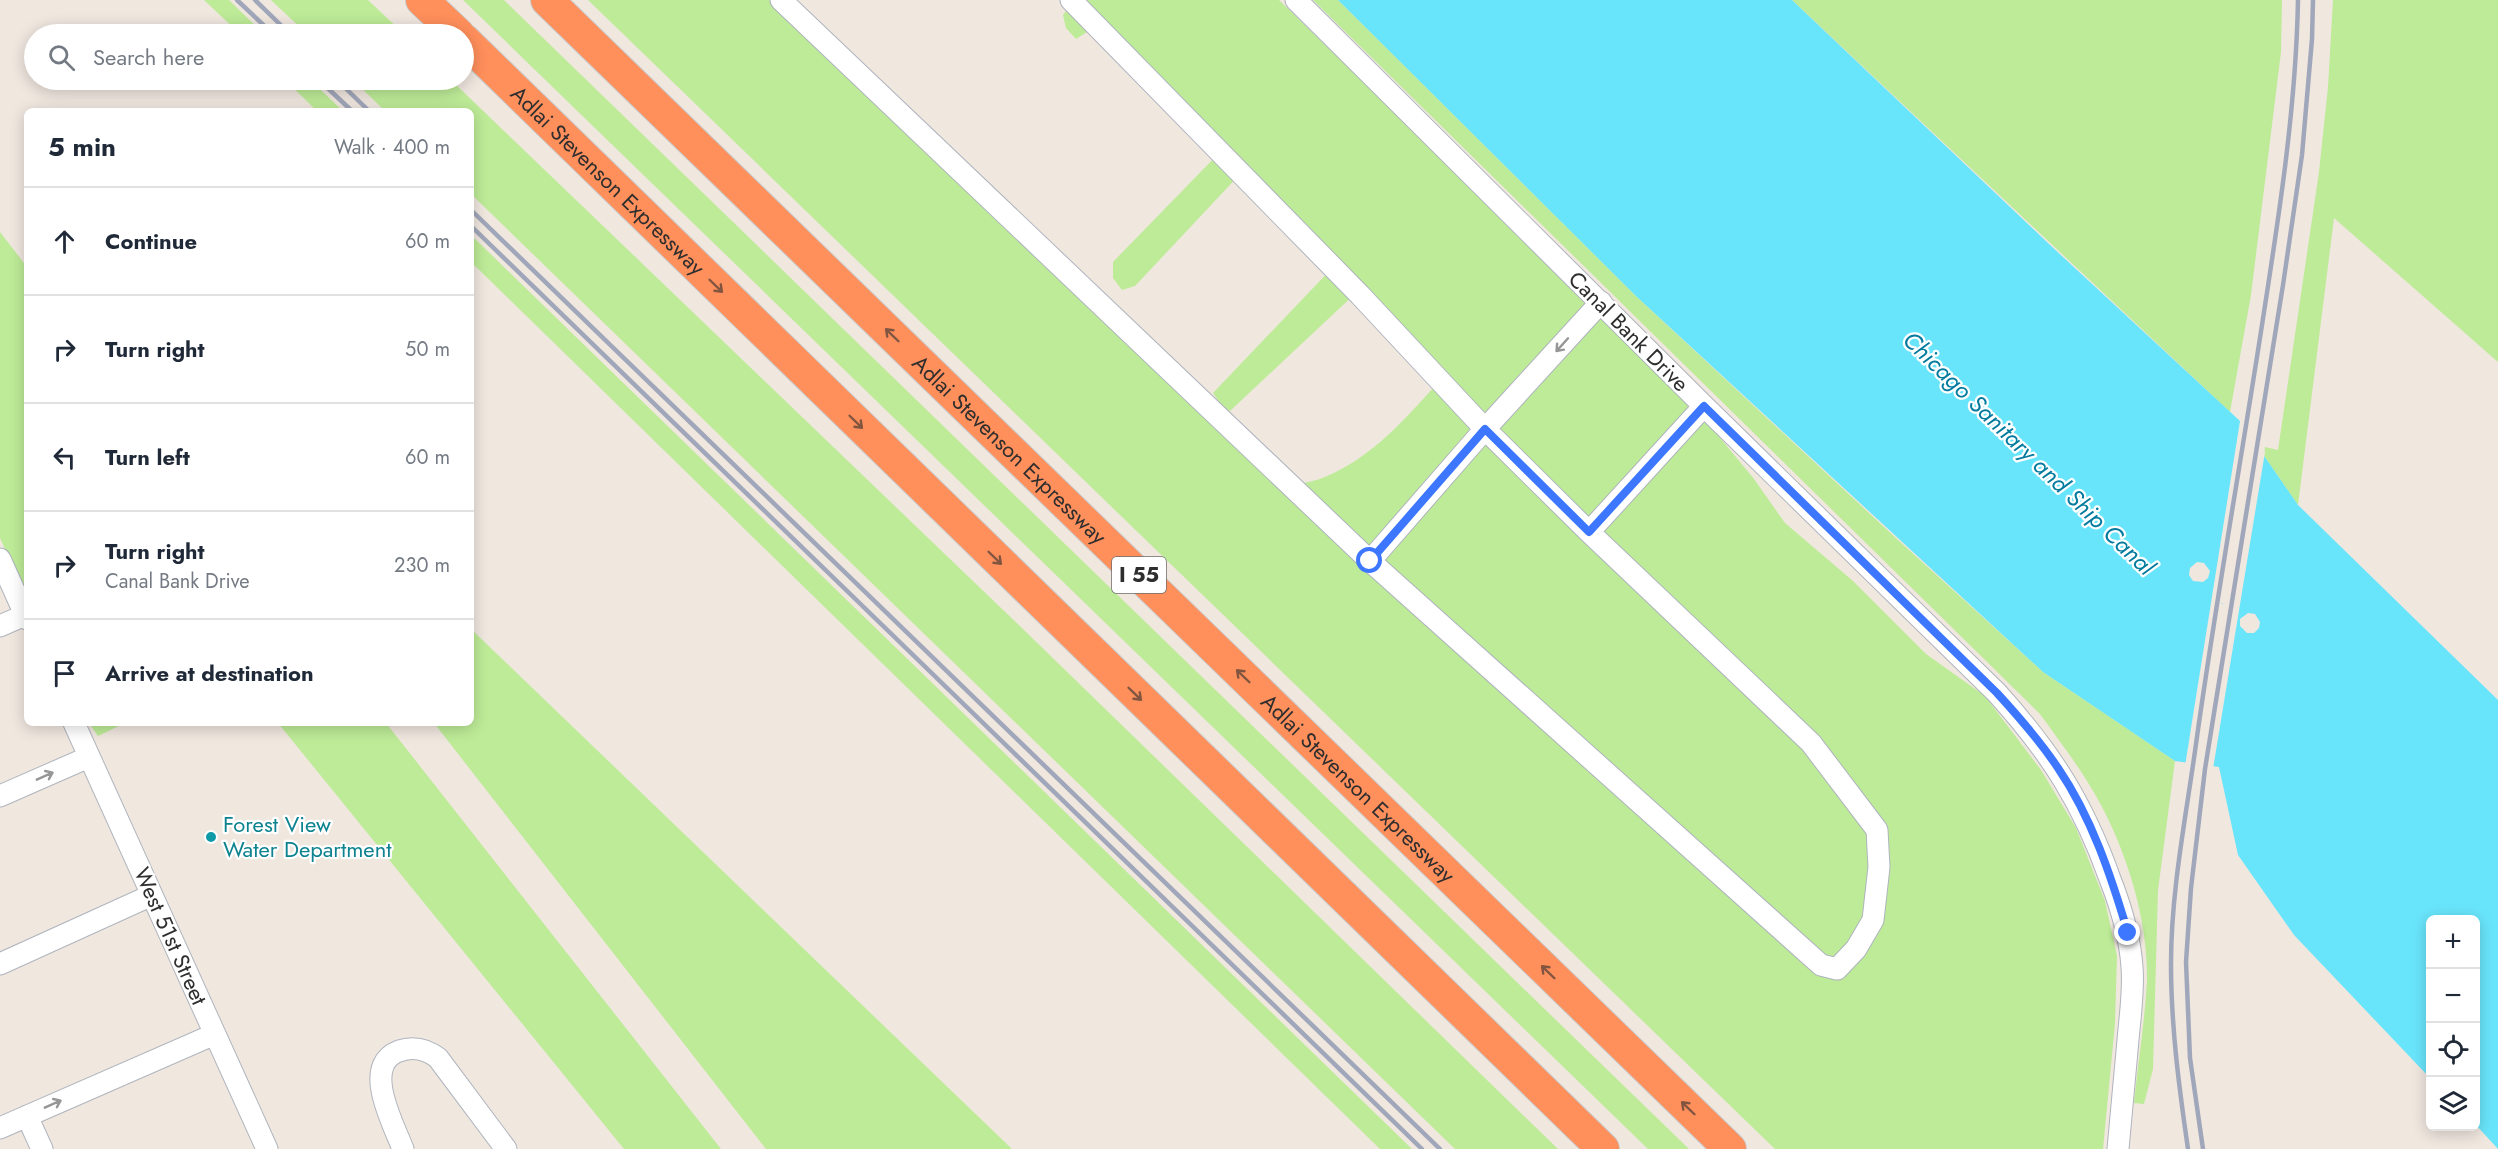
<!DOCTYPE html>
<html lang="en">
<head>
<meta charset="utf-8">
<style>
  :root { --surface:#fff; --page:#f6f6f7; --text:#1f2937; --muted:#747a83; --line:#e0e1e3 }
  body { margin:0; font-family:Jost,sans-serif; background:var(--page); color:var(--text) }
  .controls { position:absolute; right:18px; bottom:18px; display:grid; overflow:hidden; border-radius:9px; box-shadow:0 3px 15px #0003 }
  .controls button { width:54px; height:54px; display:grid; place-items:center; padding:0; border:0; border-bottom:2px solid var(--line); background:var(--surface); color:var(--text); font:30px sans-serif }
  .stop { position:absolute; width:18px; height:18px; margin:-14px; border:4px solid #3d77ff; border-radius:50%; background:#fff }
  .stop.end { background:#3d77ff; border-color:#fff; box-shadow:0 2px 6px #0008 }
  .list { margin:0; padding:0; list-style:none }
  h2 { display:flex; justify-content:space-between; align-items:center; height:78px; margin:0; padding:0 24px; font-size:26px }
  h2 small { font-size:20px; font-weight:400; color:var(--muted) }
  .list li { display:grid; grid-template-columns:39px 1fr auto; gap:18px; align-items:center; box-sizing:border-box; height:108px; padding:0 24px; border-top:2px solid var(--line) }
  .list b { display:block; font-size:22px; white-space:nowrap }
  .list p { margin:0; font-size:20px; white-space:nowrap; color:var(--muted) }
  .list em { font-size:20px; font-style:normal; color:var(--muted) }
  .icon { flex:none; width:33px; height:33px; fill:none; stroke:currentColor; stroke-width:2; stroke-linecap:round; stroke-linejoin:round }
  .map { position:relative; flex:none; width:2498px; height:1149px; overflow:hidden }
  .search { position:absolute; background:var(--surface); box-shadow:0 3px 15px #0003; left:24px; top:24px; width:450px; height:66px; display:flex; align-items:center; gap:15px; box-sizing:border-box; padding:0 21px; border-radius:33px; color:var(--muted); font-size:22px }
  .panel { position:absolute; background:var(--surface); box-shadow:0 3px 15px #0003; left:24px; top:108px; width:450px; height:618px; border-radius:9px }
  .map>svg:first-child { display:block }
  .green { fill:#bdeb97 }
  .water { fill:#69e5fb; fill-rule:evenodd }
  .pier { fill:#f0e7df; fill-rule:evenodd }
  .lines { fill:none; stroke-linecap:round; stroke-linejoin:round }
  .minor-casing { stroke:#afb4be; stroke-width:23 }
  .highway-casing { stroke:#c9c9c9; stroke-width:34 }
  .minor { stroke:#fff; stroke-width:21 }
  .highway { stroke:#ff8f5b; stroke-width:32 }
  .rail { stroke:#a1a7ba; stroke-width:4.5 }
  .oneway { stroke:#825540 }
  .oneway2 { stroke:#969696 }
  .route { stroke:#3d77ff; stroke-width:8 }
  .culture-dot { fill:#0f9aa8; stroke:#fff; stroke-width:2 }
  .labels { text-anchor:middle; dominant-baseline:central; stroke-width:4.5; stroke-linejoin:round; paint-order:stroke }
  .shield { fill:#fff; stroke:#6d6d6d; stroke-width:1.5 }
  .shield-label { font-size:21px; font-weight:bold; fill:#2e2e2e }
  .street-label { font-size:22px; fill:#2e2e2e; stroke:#fff }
  .culture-label { font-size:22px; fill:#0d838f; stroke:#fff; text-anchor:start }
  .water-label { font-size:24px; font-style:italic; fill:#027b9f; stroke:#fff }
</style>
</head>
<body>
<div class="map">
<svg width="2498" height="1149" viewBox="0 0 2498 1149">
  <rect width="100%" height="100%" fill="#f0e7df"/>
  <path class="green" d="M204,0H229L264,34H240Z
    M271,0H368L404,34H307Z
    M463,0H504L1689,1149H1648Z
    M588,0H790L1287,487C1300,483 1315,482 1327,476C1373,457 1410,414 1442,378L1359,290L1230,411L1222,406L1213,393L1336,264L1243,171L1135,286L1122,290L1113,278V262L1222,150L1098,25L1076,39L1066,28L1063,15L1075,0H1279L1683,393L1754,479L1785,523L1853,581L1926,654L1985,696L2041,770L2076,828L2105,901L2117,956L2115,1023L2103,1149H1775Z
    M1313,0H1338L1637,297L1898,540L2043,672L2175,761L2158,890L2153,1069L2144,1104L2134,1103C2138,1062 2145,1021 2147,980C2148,921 2128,856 2101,805C2084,773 2061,743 2040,714Z
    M1792,0H2282L2281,52L2251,295L2230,412Z
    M2333,0H2498V362L2334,218L2298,505L2264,456L2265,447L2278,450L2319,172L2328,87Z
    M285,80H310L343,111H317Z
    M353,80H451L1025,631L1558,1149H1455L471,194V111H385Z
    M0,232L27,267V597L0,538Z
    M471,235L1412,1149H1380L471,262Z
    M471,629L1012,1149H766L434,723H471Z
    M89,723H125L98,736Z
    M278,723H386L721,1149H624Z"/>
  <path class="water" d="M1338,0H1792L2049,244L2240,421L2298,505L2498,700V1149L2476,1125V920H2430V1078L2294,935L2238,855L2219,767L2175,761L2043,672L1637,297ZM2197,562L2204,563L2210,571L2208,578L2203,582L2193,581L2189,575L2190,568ZM2234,583L2240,594L2230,607L2215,600L2218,584ZM2248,613L2255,614L2260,622L2259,628L2254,633H2247L2240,626V619Z"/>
  <path class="pier" d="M2240,421L2244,422L2265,452L2213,769L2185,766ZM2226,584L2232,585L2237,591V598L2229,604H2222L2216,596L2220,587Z"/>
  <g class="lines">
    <defs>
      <path id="minor" d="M781,0L1370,561L1821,965L1837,969L1856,949L1873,920L1879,867L1877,830L1811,743L1589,532L1485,429L1360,295L1071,0
        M1296,0L1704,406L1997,693C2051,753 2083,803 2110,879C2121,907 2130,936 2132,967C2134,991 2130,1016 2128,1040C2125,1076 2121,1113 2118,1149
        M1589,532L1704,406
        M0,559L27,619
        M1370,561L1485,429L1601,302
        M0,626L25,615
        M74,723L267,1149
        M0,796L89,757
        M0,964L152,895
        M27,1116L42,1149
        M0,1128L215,1034
        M403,1149C393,1123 361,1065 399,1051C414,1046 426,1049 438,1058L506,1149"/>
      <g id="highway">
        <path d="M422,0L458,34"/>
        <path id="s1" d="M547,0L1730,1149"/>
        <path id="s2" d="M464,40L1603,1149"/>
      </g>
    </defs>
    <use href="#minor" class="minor-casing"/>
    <use href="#highway" class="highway-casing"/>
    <use href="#minor" class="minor"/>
    <use href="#highway" class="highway"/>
    <path class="rail" d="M237,0L273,34
      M255,0L290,34
      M319,80L352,111
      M337,80L369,111
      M471,210L1440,1149
      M471,226L1422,1149
      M2188,1149C2179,1087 2171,1026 2171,964C2171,890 2186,817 2196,744C2216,600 2242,456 2264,312C2280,209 2296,105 2298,0
      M2203,1149L2190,1058L2186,962L2191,888L2205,769L2283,285L2302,155L2312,39L2313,0"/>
  </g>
  <defs><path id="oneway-shaft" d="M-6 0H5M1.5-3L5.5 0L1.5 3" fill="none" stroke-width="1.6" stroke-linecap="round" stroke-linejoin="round" transform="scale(1.5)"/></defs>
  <g class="oneway">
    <use href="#oneway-shaft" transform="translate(716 286) rotate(44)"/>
    <use href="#oneway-shaft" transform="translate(892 335) rotate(-136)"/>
    <use href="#oneway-shaft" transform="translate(856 422) rotate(44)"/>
    <use href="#oneway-shaft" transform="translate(995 558) rotate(44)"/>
    <use href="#oneway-shaft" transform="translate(1243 676) rotate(-136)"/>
    <use href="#oneway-shaft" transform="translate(1135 694) rotate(44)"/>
    <use href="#oneway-shaft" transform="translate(1548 972) rotate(-136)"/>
    <use href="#oneway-shaft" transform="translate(1688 1108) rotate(-136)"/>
  </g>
  <g class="oneway2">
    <use href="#oneway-shaft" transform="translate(1562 345) rotate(132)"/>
    <use href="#oneway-shaft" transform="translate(45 776) rotate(-24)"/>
    <use href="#oneway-shaft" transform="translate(53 1104) rotate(-24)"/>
  </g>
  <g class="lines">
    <path class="route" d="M1370,561L1485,429L1589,532L1704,406L1997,693C2019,717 2040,741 2058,768C2092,818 2111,876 2128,933"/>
  </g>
  <circle class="culture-dot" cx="211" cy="837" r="6"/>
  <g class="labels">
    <rect class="shield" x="1112" y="557" width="54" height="36" rx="4.5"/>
    <g class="shield-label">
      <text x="1139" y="575">I 55</text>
    </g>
    <g class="street-label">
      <text stroke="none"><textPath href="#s2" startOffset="201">Adlai Stevenson Expressway</textPath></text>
      <text transform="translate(1629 331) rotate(45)">Canal Bank Drive</text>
      <text stroke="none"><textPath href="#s1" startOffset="645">Adlai Stevenson Expressway</textPath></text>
      <text stroke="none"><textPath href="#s1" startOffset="1131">Adlai Stevenson Expressway</textPath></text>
      <text transform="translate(171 936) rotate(66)">West 51st Street</text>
    </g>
    <g class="culture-label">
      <text x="223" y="824">Forest View<tspan x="223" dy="25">Water Department</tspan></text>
    </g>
    <g class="water-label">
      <text transform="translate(2029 453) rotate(44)">Chicago Sanitary and Ship Canal</text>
    </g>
  </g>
</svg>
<div class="controls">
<button>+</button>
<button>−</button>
<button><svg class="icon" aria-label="locate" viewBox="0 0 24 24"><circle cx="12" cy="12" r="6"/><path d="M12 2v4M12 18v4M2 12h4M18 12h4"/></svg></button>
<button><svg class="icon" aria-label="layers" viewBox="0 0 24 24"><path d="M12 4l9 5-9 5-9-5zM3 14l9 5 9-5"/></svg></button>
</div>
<div class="stop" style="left:1370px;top:561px"></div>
<div class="stop end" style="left:2128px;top:933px"></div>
<div class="search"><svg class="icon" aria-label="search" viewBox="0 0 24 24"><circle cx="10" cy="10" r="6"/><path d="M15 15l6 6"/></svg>Search here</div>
<section class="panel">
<h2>5 min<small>Walk · 400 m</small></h2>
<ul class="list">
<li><svg class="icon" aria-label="ahead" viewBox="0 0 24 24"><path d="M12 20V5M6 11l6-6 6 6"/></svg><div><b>Continue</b></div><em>60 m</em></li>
<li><svg class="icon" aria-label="right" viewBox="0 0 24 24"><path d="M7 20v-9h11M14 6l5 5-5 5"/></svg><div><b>Turn right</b></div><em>50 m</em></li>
<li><svg class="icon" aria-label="left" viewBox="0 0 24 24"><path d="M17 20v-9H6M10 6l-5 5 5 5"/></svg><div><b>Turn left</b></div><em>60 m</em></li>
<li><svg class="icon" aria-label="right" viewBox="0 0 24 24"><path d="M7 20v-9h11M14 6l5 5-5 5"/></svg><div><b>Turn right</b><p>Canal Bank Drive</p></div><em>230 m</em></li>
<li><svg class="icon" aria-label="arrive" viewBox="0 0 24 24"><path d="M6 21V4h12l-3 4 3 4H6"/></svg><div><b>Arrive at destination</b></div></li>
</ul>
</section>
</div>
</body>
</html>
